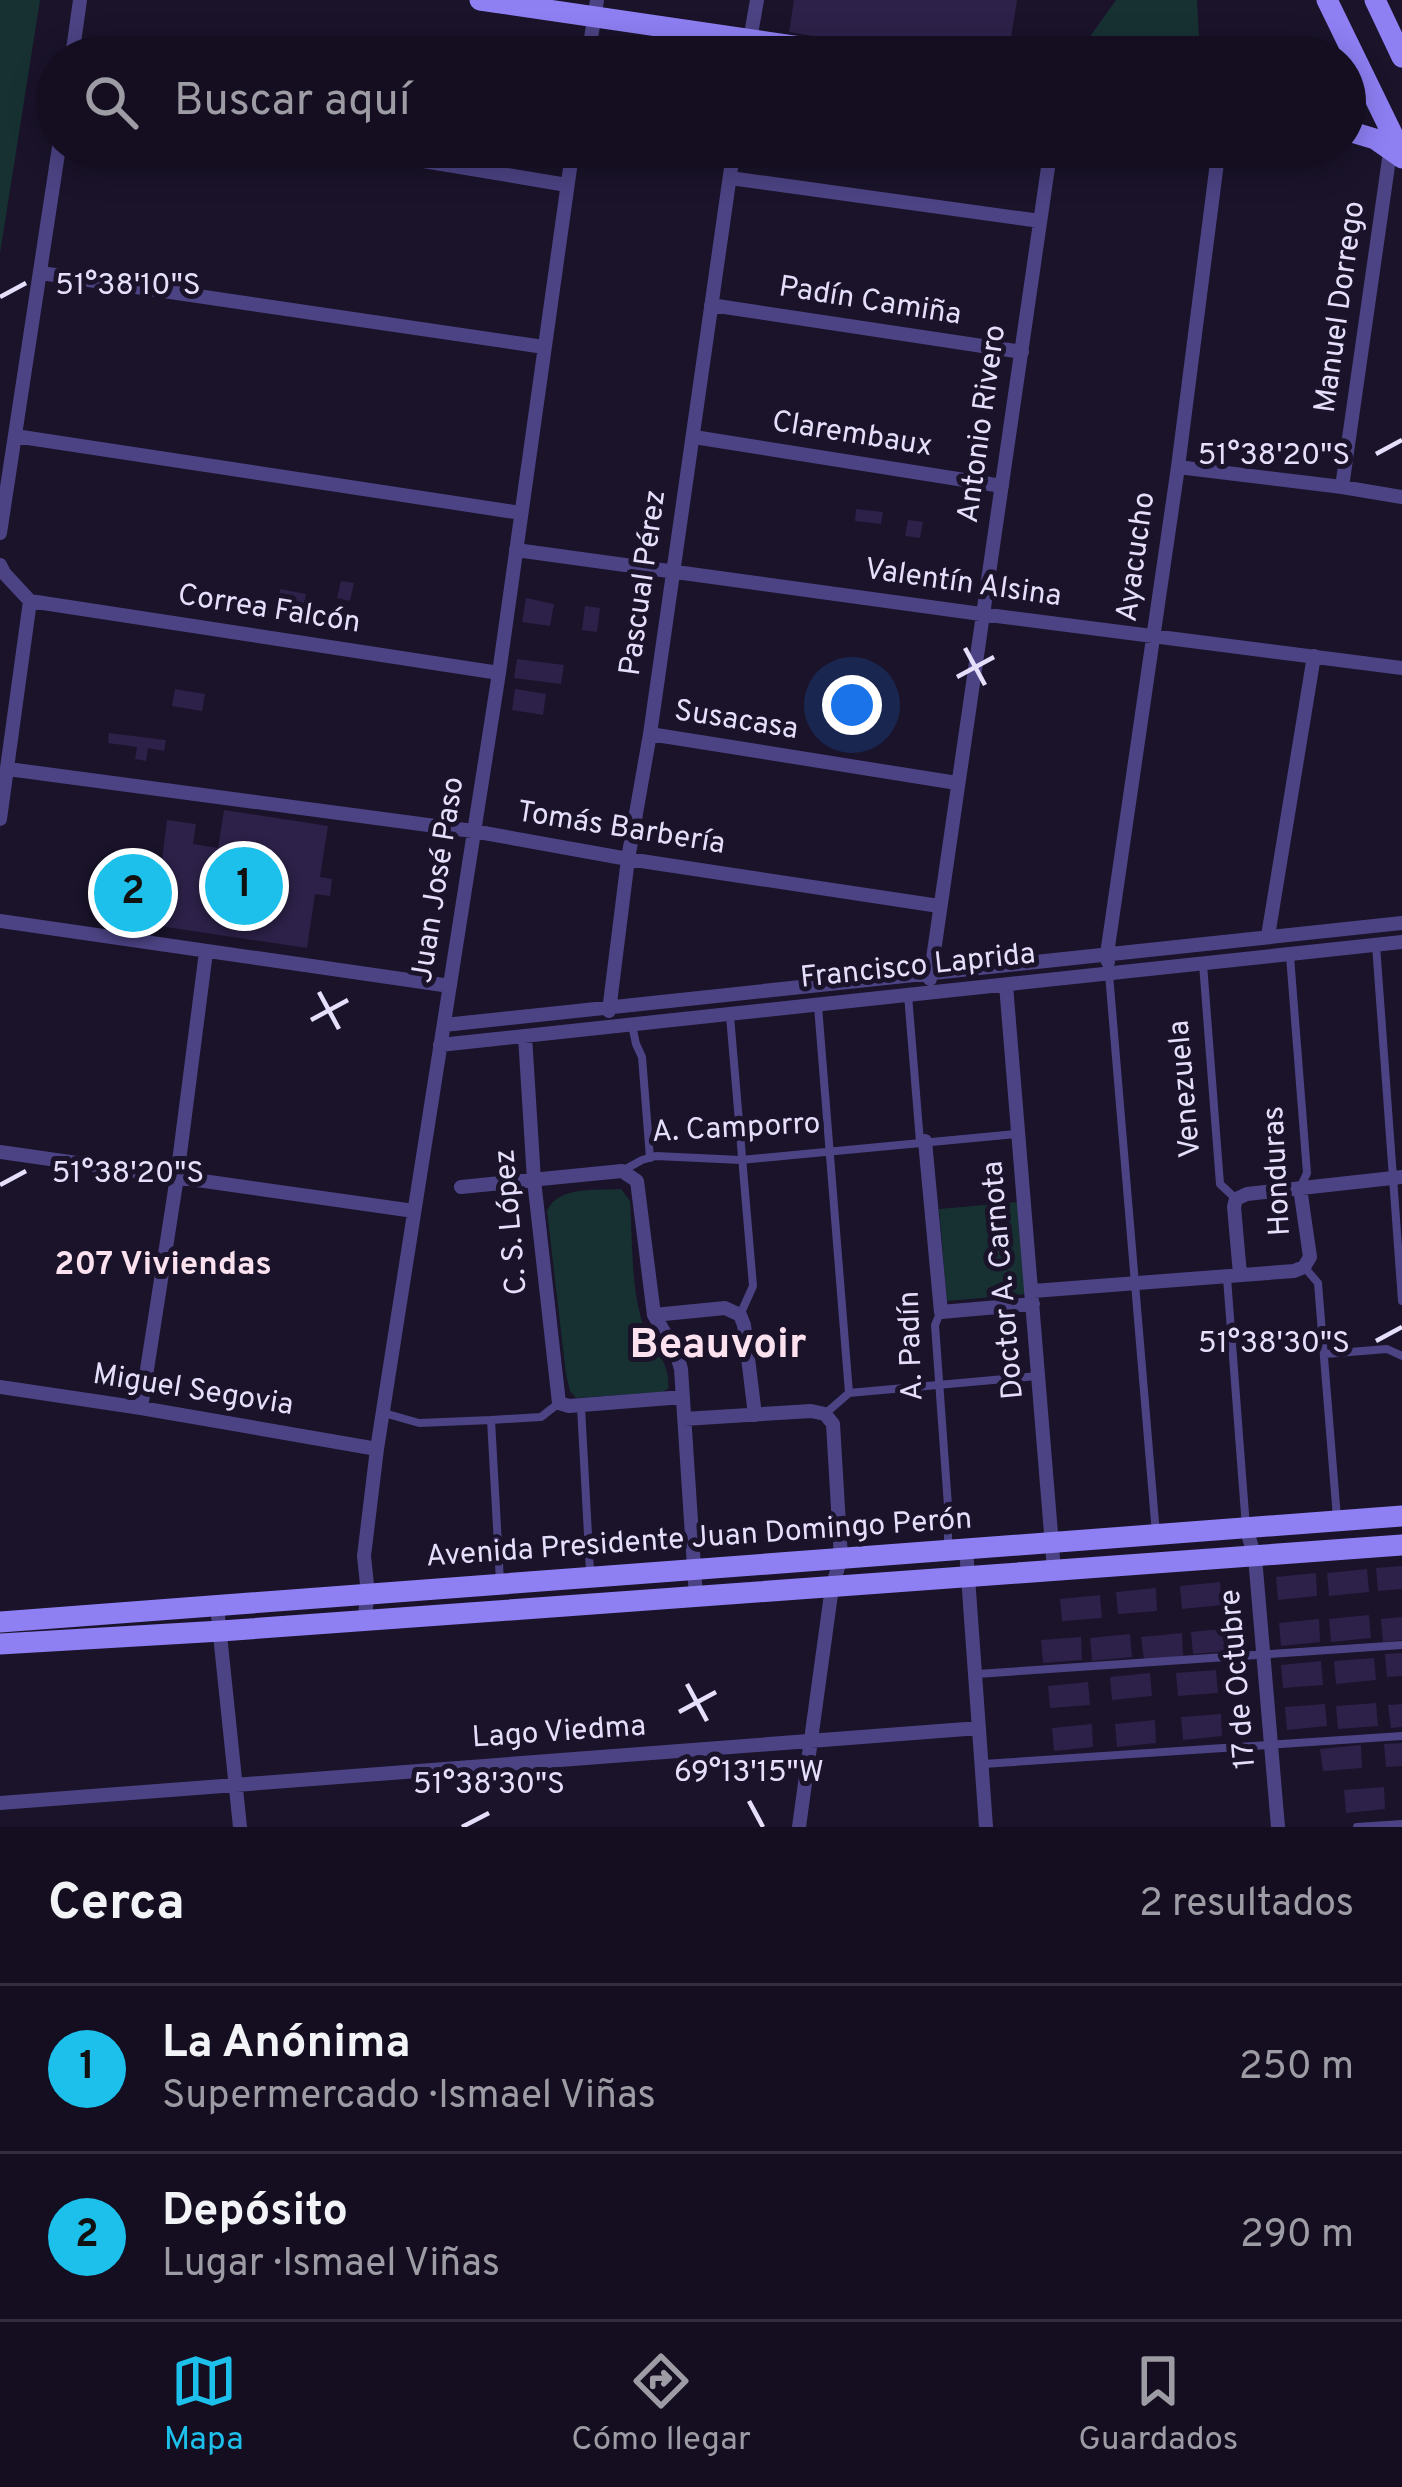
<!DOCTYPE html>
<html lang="es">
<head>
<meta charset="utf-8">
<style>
  :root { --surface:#140e20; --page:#1d1729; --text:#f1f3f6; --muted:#9d9ca5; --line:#332e3e; --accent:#1dc0eb }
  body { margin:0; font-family:Overpass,sans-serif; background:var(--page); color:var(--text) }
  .you { position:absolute; left:852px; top:705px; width:42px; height:42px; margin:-30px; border:9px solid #fff; border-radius:50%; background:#1a73e8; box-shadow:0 0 0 18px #1a73e833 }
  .badge { display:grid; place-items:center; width:78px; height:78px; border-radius:50%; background:var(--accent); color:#111; font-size:39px; font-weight:700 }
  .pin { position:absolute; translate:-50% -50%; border:6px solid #fff; box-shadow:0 3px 12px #0006 }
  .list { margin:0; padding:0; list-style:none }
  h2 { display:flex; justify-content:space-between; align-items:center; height:156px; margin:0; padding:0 48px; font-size:51px }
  h2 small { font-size:39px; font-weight:400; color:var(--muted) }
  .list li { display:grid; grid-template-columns:78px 1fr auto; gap:36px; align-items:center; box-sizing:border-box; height:168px; padding:0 48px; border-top:3px solid var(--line) }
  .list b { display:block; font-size:45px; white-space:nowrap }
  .list p { margin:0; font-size:39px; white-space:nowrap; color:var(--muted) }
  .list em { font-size:39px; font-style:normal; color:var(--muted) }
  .icon { flex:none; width:66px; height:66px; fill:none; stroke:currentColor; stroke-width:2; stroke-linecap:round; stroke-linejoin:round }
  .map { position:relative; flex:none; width:1402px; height:1827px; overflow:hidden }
  .search { position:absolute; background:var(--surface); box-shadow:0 6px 30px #0003; left:36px; right:36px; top:36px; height:132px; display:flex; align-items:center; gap:30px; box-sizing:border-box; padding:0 42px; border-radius:66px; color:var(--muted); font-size:45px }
  .sheet { height:492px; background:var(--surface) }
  nav { display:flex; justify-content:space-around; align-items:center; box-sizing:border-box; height:168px; border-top:3px solid var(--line); background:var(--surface); font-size:33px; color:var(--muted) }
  nav a { display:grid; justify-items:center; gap:6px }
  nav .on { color:var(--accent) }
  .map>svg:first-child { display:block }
  .green { fill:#173133 }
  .building { fill:#2d2149 }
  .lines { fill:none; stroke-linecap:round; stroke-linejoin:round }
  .lane { stroke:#4c4384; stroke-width:8 }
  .street { stroke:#4c4384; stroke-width:14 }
  .secondary { stroke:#8e7ff3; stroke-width:21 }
  .ticks { fill:none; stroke:#e5dffc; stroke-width:4.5 }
  .labels { text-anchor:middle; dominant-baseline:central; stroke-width:10; stroke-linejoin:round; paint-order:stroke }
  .street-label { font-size:30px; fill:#e5dffc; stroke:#1a132a }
  .neighbourhood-label { font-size:33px; font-weight:bold; fill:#fce1ef; stroke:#1a132a }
  .district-label { font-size:42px; font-weight:bold; fill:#fce1ef; stroke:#1a132a }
  .ticks-label { font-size:30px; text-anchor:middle; fill:#e5dffc; stroke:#1a132a; stroke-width:10; stroke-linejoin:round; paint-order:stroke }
</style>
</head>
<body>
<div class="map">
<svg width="1402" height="1827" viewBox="0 0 1402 1827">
  <rect width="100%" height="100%" fill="#1a132a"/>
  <path class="green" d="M0,0H40L0,253Z
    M1116,0H1197L1200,57H1083L1084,45Z
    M621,1189L630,1201C633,1241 630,1288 644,1327C653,1350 671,1361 668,1389L662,1392L576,1398L570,1391L566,1374L547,1211C558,1185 597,1191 621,1189Z
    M1018,1202L1026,1294L947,1301L939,1209Z"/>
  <path class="building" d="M794,0H1017L1008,57H941L789,32Z
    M856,509L883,512L881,524L855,521Z
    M908,520L923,522L920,538L905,536Z
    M341,581L354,583L350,601L337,598Z
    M280,589L306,594L304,606L278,602Z
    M526,598L554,604L550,626L522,622Z
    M585,606L600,608L597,632L582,630Z
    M517,659L564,665L561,684L514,678Z
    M175,689L205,694L202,711L172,706Z
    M515,689L546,694L543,715L512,710Z
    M109,733L166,740L164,751L148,748L146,761L135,759L137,747L108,743Z
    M224,810L328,826L320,877L332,879L330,896L315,894L307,948L106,918L115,860L161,868L167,820L196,824L193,844L218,848Z
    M1402,1566V1589L1378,1591L1376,1568Z
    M1367,1569L1369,1592L1329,1596L1327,1573Z
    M1316,1573L1317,1596L1278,1600L1276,1577Z
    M1220,1582L1222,1605L1182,1609L1180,1586Z
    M1156,1588L1157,1611L1118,1614L1116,1592Z
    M1100,1595L1102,1618L1062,1621L1060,1599Z
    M1369,1615L1371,1638L1331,1642L1329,1619Z
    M1402,1617V1640L1383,1642L1381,1619Z
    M1319,1619L1320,1642L1281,1646L1279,1623Z
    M1231,1628L1233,1651L1193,1654L1191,1632Z
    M1182,1633L1183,1656L1144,1660L1141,1637Z
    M1130,1634L1132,1657L1092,1661L1090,1638Z
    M1081,1637L1082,1660L1043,1663L1041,1640Z
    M1402,1653V1676L1387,1677L1385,1654Z
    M1374,1658L1376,1680L1336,1684L1334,1661Z
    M1321,1661L1323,1685L1283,1688L1281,1665Z
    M1216,1670L1218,1693L1178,1696L1176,1673Z
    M1150,1673L1152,1696L1112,1700L1110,1677Z
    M1088,1682L1090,1705L1050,1708L1048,1686Z
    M1376,1703L1378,1726L1338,1729L1336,1706Z
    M1325,1704L1327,1726L1287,1730L1285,1707Z
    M1402,1704V1727L1391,1728L1388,1705Z
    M1221,1714L1222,1736L1183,1740L1181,1717Z
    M1155,1720L1156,1743L1117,1747L1115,1724Z
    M1092,1724L1093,1747L1054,1751L1052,1728Z
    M1402,1743V1766L1386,1767L1384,1744Z
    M1361,1745L1362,1768L1323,1771L1320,1749Z
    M1384,1787L1385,1809L1346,1813L1344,1790Z"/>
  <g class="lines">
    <path class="lane" d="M1376,945L1402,1301
      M1290,956L1307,1173L1300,1188
      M1203,964L1220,1184L1235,1198
      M1109,974L1156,1534
      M908,995L920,1142
      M818,1006L849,1393
      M730,1016L753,1286L740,1315
      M632,1025L636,1044L642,1057L650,1158
      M622,1171L642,1160L656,1156L741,1160L1016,1134
      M1305,1268L1318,1283L1337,1518
      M1227,1278L1246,1527
      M940,1313L935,1325L948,1506V1549
      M1325,1354L1387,1349L1402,1356
      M581,1407L590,1571
      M384,1413L419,1423L491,1420L541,1417L559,1403
      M826,1413L849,1393L1037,1376
      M491,1420L500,1581
      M977,1674L1402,1645
      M983,1764L1402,1736
      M1357,1827L1402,1824"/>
    <path class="street" d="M72,57L80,0
      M588,57L597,0
      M747,57L757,0
      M339,147L567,185
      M730,178L1040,221
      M41,273L544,347
      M711,305L1022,352
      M15,436L521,513
      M694,437L1002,486
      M1178,467L1342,487L1402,497
      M1342,487L1391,145
      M0,533L59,147
      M516,550L981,614L1402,668
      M0,565L4,573L30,601
      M30,601L499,673
      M650,734L957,783
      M8,769L473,831L628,859L939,906
      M0,819L30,601
      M0,921L450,986
      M1268,936L1314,656
      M1108,962L1107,954L1178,467L1219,147
      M930,979L1051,147
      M1006,985L1054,1570
      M609,1011L628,859L650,734L734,147
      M444,1025L1402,923
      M525,1036L534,1180L559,1403L569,1406L683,1397
      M440,1045L1402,942
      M925,1141L941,1312L1033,1304
      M0,1152L414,1211
      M461,1187L622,1171L637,1181L654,1315L676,1352L681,1369L696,1597
      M1240,1274L1234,1207L1236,1199L1247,1194L1402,1177
      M1033,1291L1294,1271L1304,1267L1310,1257L1300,1188
      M654,1315L725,1308L740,1315L744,1325L755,1415
      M0,1387L141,1408L377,1449
      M141,1408L177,1177L206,952
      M684,1419L811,1411L825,1414L833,1424L841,1558L832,1587L799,1827
      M1246,1528L1255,1557L1278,1827
      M966,1549L986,1827
      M217,1606L240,1827
      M364,1620L368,1594L364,1556L377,1449L499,673L573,147
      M0,1803L979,1728"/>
    <path class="secondary" d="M480,0L869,57
      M1327,0L1402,154
      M1375,0L1402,57
      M1345,130L1375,139L1402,158
      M0,1622L1402,1516
      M0,1644L221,1631L1402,1545"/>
  </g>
  <path class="ticks" d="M0,297L26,283M1376,454L1402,440M965,648L985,685M957,677L994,657M319,992L339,1029M311,1020L348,1000M0,1185L26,1171M1376,1341L1402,1327M687,1684L707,1721M679,1712L716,1692M749,1801L763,1827M462,1827L489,1813"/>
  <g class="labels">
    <g class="street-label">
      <text transform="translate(870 302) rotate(9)">Padín Camiña</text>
      <text transform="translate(1341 307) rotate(-82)">Manuel Dorrego</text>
      <text transform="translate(983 424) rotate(-82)">Antonio Rivero</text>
      <text transform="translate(852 435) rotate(9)">Clarembaux</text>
      <text transform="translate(1137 557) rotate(-82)">Ayacucho</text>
      <text transform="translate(644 583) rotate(-82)">Pascual Pérez</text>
      <text transform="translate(963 584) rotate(8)">Valentín Alsina</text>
      <text transform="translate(269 610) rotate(9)">Correa Falcón</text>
      <text transform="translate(736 721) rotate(9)">Susacasa</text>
      <text transform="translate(621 829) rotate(9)">Tomás Barbería</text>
      <text transform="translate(439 880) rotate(-81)">Juan José Paso</text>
      <text transform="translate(918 967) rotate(-6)">Francisco Laprida</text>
      <text transform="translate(1186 1089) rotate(-95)">Venezuela</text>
      <text transform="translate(736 1129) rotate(-3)">A. Camporro</text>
      <text transform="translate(1278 1171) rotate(-93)">Honduras</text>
      <text transform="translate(512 1222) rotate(-95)">C. S. López</text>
      <text transform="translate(1004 1280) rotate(-95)">Doctor A. Carnota</text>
      <text transform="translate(912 1346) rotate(-92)">A. Padín</text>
      <text transform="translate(193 1391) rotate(9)">Miguel Segovia</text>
      <text transform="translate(699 1539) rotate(-4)">Avenida Presidente Juan Domingo Perón</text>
      <text transform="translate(1239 1679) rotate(-95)">17 de Octubre</text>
      <text transform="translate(559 1733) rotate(-4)">Lago Viedma</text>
    </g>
    <g class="neighbourhood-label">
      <text x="163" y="1266">207 Viviendas</text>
    </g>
    <g class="district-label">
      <text x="718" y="1346">Beauvoir</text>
    </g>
  </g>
  <g class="ticks-label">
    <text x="128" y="294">51°38'10"S</text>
    <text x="1274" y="464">51°38'20"S</text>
    <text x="128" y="1182">51°38'20"S</text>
    <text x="1274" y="1352">51°38'30"S</text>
    <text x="749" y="1781">69°13'15"W</text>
    <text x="489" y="1793">51°38'30"S</text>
  </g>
</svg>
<div class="you"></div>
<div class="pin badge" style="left:244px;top:886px">1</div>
<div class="pin badge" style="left:133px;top:893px">2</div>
<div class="search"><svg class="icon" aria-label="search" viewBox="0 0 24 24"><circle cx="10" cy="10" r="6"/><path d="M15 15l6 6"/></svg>Buscar aquí</div>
</div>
<section class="sheet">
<h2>Cerca<small>2 resultados</small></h2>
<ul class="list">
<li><span class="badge">1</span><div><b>La Anónima</b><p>Supermercado · Ismael Viñas</p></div><em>250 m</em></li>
<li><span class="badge">2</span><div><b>Depósito</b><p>Lugar · Ismael Viñas</p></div><em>290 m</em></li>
</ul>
</section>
<nav>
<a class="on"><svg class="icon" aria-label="map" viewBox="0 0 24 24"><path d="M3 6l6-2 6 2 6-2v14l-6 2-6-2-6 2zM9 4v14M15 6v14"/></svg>Mapa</a>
<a><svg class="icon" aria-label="directions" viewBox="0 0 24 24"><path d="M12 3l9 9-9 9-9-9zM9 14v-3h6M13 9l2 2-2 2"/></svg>Cómo llegar</a>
<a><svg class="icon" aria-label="saved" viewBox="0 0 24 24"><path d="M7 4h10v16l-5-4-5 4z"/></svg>Guardados</a>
</nav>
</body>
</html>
